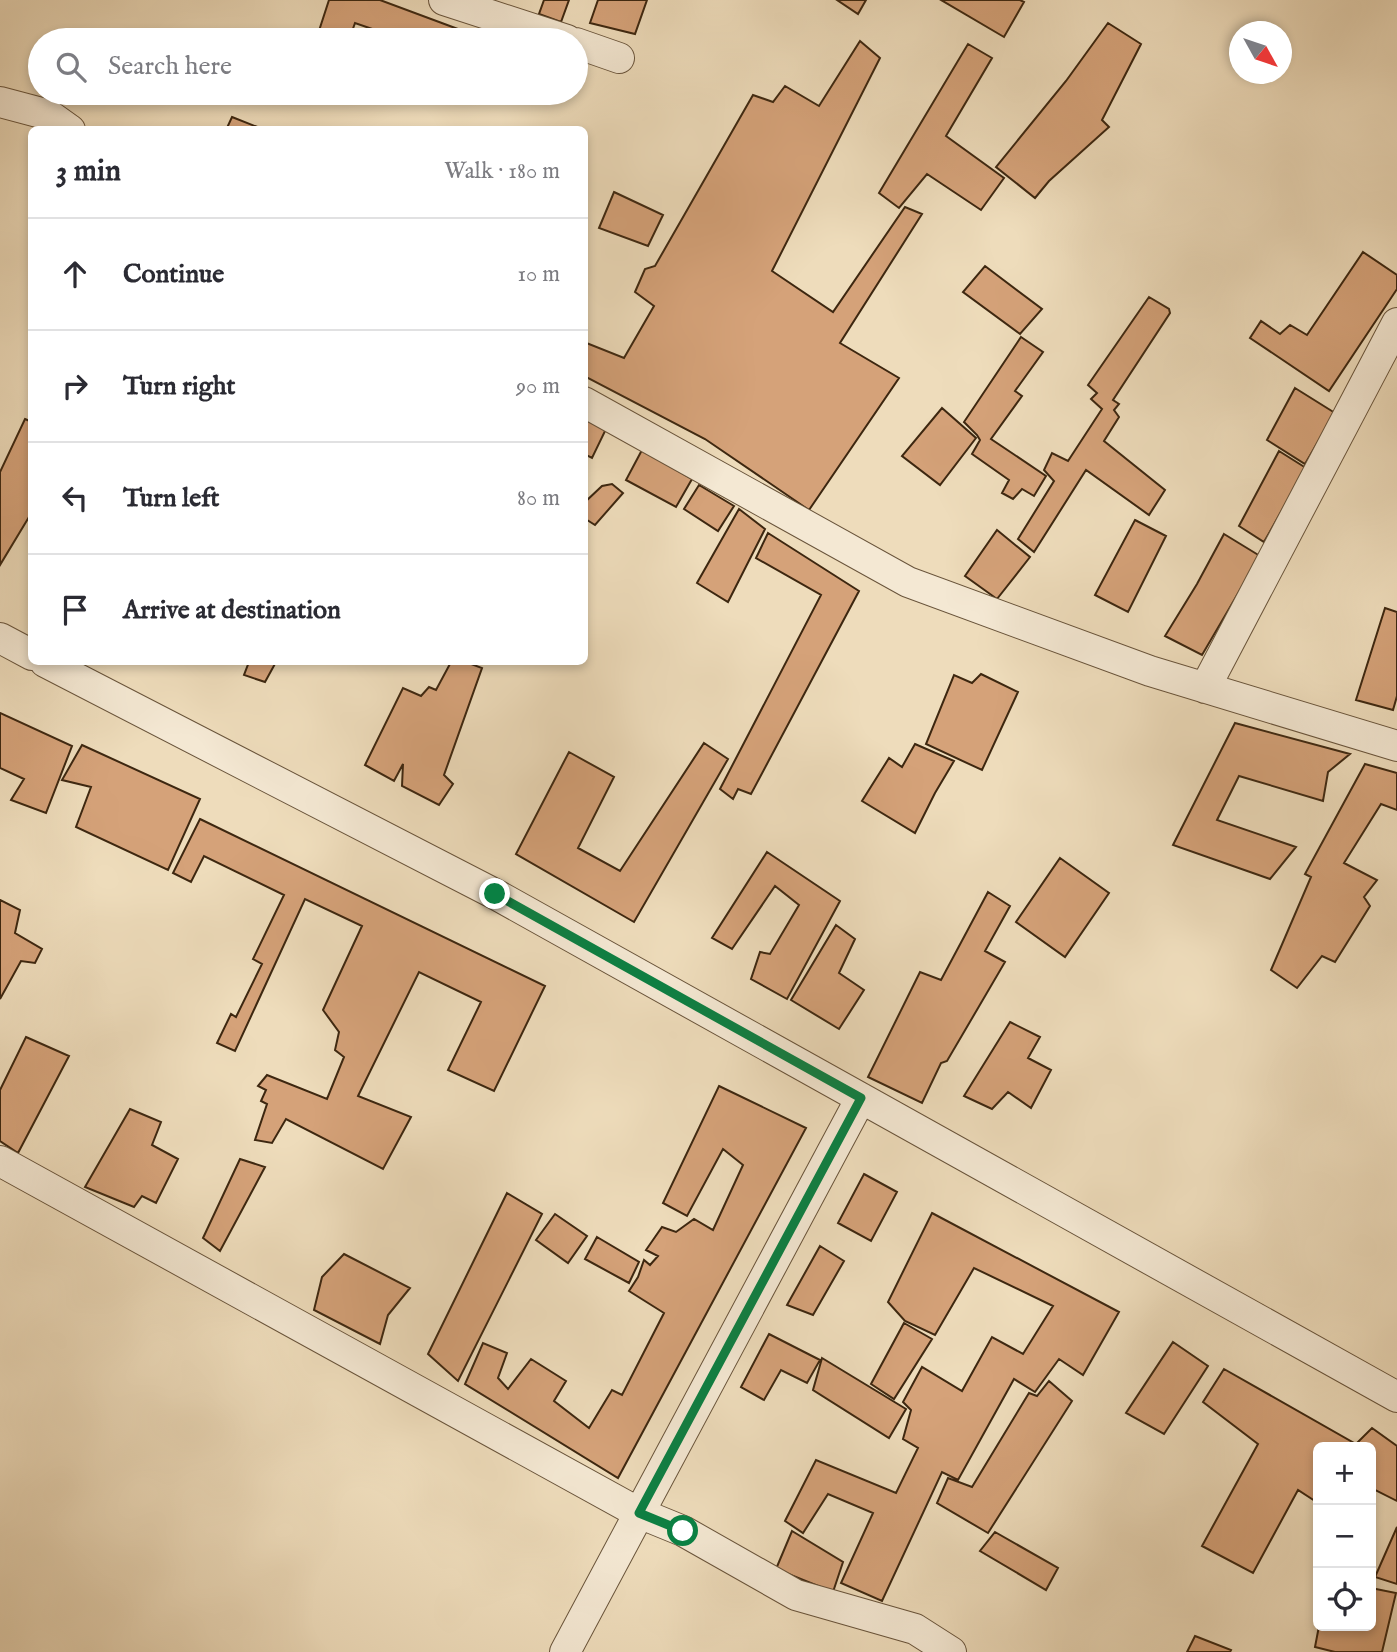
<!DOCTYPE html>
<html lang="en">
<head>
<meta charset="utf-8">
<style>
  :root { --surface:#fff; --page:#f2f2f3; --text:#2b2b33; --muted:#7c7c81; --line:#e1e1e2 }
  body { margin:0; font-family:"IM FELL English",serif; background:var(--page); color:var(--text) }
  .controls { position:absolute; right:21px; bottom:21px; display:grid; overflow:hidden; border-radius:10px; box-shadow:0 4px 10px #0003 }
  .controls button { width:63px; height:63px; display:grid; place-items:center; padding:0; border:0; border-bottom:2px solid var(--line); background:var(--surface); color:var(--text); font:35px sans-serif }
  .compass { position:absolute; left:1229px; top:21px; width:63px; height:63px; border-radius:50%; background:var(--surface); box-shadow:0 4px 10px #0003; rotate:130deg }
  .stop { position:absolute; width:21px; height:21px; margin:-16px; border:5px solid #0b8043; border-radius:50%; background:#fff }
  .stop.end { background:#0b8043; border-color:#fff; box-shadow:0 2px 7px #0008 }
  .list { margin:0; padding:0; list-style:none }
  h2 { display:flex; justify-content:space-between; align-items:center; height:91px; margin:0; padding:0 28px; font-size:30px }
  h2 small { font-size:23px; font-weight:400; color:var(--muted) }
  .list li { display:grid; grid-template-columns:46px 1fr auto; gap:21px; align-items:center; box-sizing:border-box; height:112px; padding:0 28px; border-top:2px solid var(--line) }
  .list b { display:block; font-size:26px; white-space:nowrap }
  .list em { font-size:23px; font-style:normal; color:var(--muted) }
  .icon { flex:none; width:38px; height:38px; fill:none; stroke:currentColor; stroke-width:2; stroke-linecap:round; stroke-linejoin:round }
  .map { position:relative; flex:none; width:1397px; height:1652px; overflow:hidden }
  .search { position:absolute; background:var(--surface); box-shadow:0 4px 10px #0003; left:28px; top:28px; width:560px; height:77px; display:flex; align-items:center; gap:18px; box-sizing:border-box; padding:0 24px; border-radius:38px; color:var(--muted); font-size:26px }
  .panel { position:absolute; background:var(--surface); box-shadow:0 4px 10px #0003; left:28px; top:126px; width:560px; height:539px; border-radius:10px }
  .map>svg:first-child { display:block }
  .building { fill:#d5a279; stroke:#3d2710; stroke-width:2 }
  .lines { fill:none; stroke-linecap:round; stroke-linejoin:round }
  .street-casing { stroke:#69543b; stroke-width:32 }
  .street { stroke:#f4e8d3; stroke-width:30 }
  .route { stroke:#0b8043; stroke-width:9 }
</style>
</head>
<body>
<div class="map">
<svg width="1397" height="1652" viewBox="0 0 1397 1652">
  <rect width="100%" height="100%" fill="#eedcbb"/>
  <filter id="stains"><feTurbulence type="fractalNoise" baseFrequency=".00286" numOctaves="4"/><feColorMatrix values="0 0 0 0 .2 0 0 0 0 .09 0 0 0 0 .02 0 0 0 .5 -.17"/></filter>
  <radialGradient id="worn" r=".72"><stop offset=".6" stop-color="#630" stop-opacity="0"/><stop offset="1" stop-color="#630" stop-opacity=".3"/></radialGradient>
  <path class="building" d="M329,0H380L466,32L459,40H380L381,32L355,23L349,40H316Z
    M544,0H569L561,22L539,14Z
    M598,0H647L635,34L590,23Z
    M837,0H866L858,14Z
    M941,0H1020L1024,2L1004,37Z
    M1108,23L1141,44L1102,120L1109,127L1049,181L1035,198L996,167L1066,81Z
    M860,41L880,58L772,271L833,312L905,207L922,214L840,343L899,378L809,510L705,439L584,376V342L624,358L654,306L635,292L645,269L655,266L753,95L773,102L785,86L819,106Z
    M968,44L992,58L946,136L1004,178L981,210L927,174L899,208L879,193Z
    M232,117L265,130H226Z
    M614,192L663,215L648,246L599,228Z
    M1363,252L1397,275V289L1329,391L1250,338L1261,321L1280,334L1290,325L1307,335Z
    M985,266L1042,309L1020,334L963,292Z
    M1149,297L1169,309L1170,313L1113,400L1119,404L1114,410L1119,417L1104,441L1165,490L1149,515L1086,470L1034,552L1018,539L1054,481L1044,470L1052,453L1068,461L1102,409L1091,399L1097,393L1088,385Z
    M1021,337L1043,352L1015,391L1022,396L991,439L1046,476L1034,496L1022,489L1013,499L1002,493L1009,480L972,454L980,440L977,435L964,422Z
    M1295,388L1335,413L1305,464L1267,440Z
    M942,408L976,438L940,485L902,456Z
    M584,415L607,427L592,458L584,454Z
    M25,419L32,422V512L0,565V472Z
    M642,450L692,479L676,507L626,480Z
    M1279,451L1306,468L1264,542L1239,526Z
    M612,484L623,493L595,525L584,518V503L602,486Z
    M699,485L734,506L718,531L684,509Z
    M739,509L765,529L728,602L697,583Z
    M1135,520L1166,536L1128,612L1095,595Z
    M997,530L1030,557L997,599L965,576Z
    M768,533L859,591L751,794L738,789L733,799L720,789L821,595L756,558Z
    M1224,534L1260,556L1202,655L1165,636L1197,584Z
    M1385,608L1397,612V696L1393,710L1356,700Z
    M249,662H276L265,682L244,675Z
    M451,662H466L482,668L444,775L453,784L439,805L402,786L403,764L394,781L365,765L403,688L421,696L429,687L436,690Z
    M981,674L1018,692L982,770L926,744L954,675L972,683Z
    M0,713L72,746L46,813L11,800L24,779L0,768Z
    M1235,723L1350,754L1328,772L1323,801L1239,776L1217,820L1296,847L1270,879L1173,845Z
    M704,743L728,759L634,922L516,854L569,752L614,777L578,848L620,871Z
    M915,744L954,761L935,793L915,833L862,801L889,758L902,767Z
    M82,745L200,799L168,870L76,827L91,787L62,780Z
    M1365,764L1397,773V810L1381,804L1344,863L1377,880L1364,897L1370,906L1335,962L1322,956L1297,988L1271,970L1311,877L1305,874Z
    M200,819L545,986L494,1091L448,1070L481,1002L419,972L358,1096L411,1117L383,1169L286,1119L272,1143L255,1140L267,1104L261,1101L266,1090L258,1086L267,1075L327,1099L344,1057L335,1050L339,1032L323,1010L362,926L305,899L235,1051L217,1043L231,1014L236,1017L262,964L253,959L284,895L204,856L191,882L173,873Z
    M767,852L840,901L787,999L751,979L760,952L770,954L799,905L775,886L732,949L712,938Z
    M1060,858L1109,893L1065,957L1016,922Z
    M988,892L1010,906L985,951L1005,962L947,1061L941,1063L922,1103L868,1077L920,972L941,980Z
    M0,900L20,910L15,933L42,949L35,963L21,961L0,999Z
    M836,925L855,939L839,973L864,990L839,1029L791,1000Z
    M1010,1022L1040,1037L1028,1058L1051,1070L1031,1108L1008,1092L992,1109L964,1096Z
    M26,1037L69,1056L18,1153L0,1141V1090Z
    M719,1086L806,1128L618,1478L465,1384L483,1343L507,1353L498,1378L508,1389L531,1359L566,1381L554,1401L589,1428L612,1390L622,1395L664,1313L629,1291L638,1277L644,1260L650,1265L658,1256L646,1250L662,1227L676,1232L694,1219L713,1230L743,1165L723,1149L687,1216L663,1203Z
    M130,1109L161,1122L152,1145L178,1159L156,1203L142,1196L134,1207L85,1187Z
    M240,1159L265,1167L220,1251L203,1238Z
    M864,1174L897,1192L871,1241L838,1223Z
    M507,1193L542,1214L458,1381L428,1354Z
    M932,1213L1119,1312L1083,1375L1059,1359L1035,1392L1014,1379L958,1480L942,1472L882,1601L841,1583L873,1513L828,1494L803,1533L785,1521L816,1460L896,1493L918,1448L903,1439L911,1410L903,1402L922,1367L962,1391L992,1337L1023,1354L1053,1306L974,1268L935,1335L905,1321L888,1302Z
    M555,1214L587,1236L568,1263L536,1240Z
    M597,1237L639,1262L629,1283L585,1259Z
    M820,1246L844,1261L813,1315L787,1305Z
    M344,1254L410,1288L388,1315L380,1344L314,1310L322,1277Z
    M904,1323L932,1339L894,1399L871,1384Z
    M769,1334L820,1360L807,1383L781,1370L764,1400L741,1387Z
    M1173,1342L1208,1366L1164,1434L1126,1413Z
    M822,1358L906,1409L889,1438L813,1390Z
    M1224,1369L1356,1444L1372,1428L1397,1446V1501L1371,1488V1447H1318V1503L1298,1490L1253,1573L1202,1546L1258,1444L1203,1402Z
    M1049,1381L1072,1401L988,1533L937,1503L948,1478L972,1487L1029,1393L1037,1396Z
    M1397,1527V1584L1375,1577Z
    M792,1531L843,1562L833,1592L776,1569Z
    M995,1532L1058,1568L1046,1590L980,1551Z
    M1371,1588L1396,1593L1382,1652H1335L1315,1647L1319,1626H1371Z
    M1195,1636L1231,1650L1230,1652H1187Z"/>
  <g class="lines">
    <defs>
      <path id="street" d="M444,0L567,40
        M576,43L619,58
        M0,102L49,115L70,130
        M584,402L908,582L1150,671L1397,746
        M0,638L32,655
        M45,662L495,894L1397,1397
        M1205,688L1397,323
        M0,1161L639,1513L683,1531L796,1595L915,1629L951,1652
        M565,1652L861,1098"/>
    </defs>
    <use href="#street" class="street-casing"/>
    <use href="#street" class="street"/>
  </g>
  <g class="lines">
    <path class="route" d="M495,894L861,1098L639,1513L683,1531"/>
  </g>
  <rect width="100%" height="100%" filter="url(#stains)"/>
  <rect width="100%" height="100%" fill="url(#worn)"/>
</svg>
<div class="controls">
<button>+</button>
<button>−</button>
<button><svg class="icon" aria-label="locate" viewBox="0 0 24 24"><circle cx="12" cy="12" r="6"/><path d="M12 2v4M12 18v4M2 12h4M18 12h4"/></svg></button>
</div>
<svg class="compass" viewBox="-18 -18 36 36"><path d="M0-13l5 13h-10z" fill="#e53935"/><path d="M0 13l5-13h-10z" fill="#7c7c81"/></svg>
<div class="stop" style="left:683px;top:1531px"></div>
<div class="stop end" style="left:495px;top:894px"></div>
<div class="search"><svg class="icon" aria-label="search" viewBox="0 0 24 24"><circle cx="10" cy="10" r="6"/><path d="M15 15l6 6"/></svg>Search here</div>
<section class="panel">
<h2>3 min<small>Walk · 180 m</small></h2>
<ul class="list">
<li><svg class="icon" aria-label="ahead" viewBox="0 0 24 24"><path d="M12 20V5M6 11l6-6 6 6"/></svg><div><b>Continue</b></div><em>10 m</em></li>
<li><svg class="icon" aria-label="right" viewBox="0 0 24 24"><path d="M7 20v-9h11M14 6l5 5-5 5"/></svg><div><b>Turn right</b></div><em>90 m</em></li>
<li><svg class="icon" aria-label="left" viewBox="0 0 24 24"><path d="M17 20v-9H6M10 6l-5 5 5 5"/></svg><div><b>Turn left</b></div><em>80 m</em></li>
<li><svg class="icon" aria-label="arrive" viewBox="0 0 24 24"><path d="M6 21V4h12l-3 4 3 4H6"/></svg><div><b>Arrive at destination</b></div></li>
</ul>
</section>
</div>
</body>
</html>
